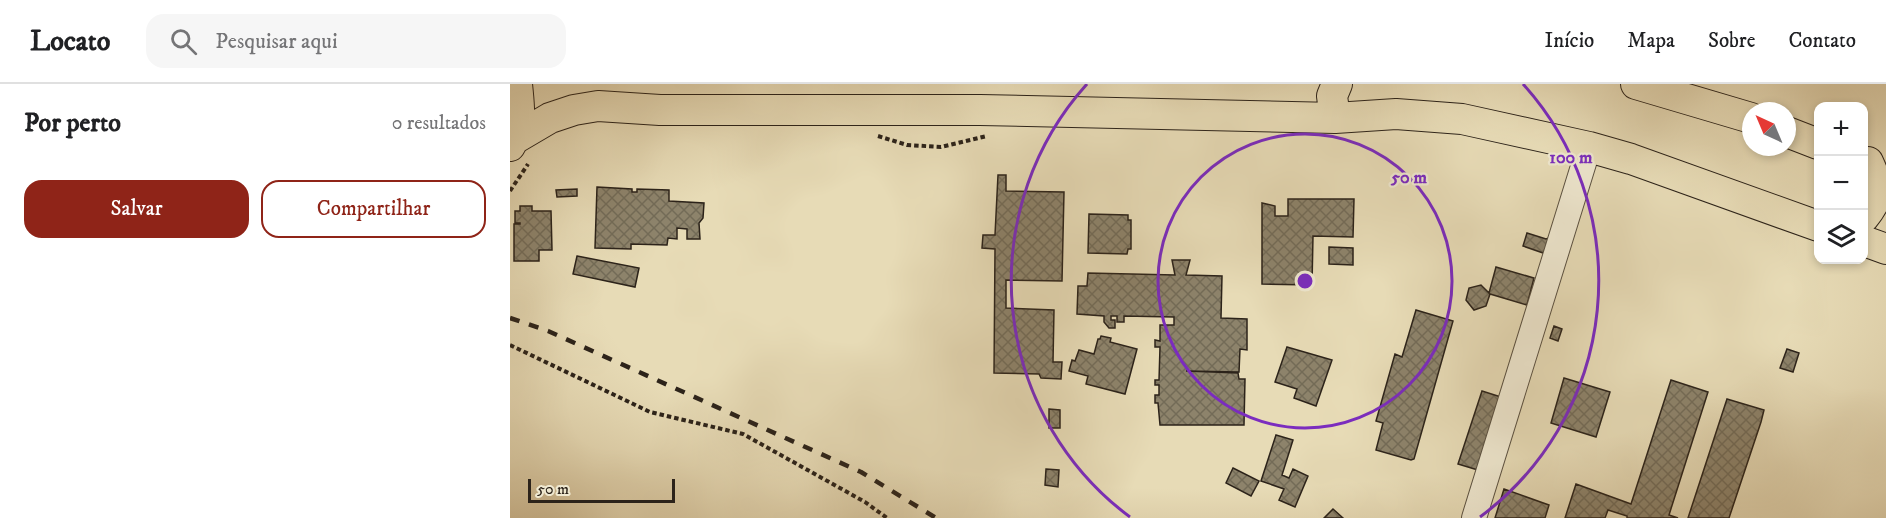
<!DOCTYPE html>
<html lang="pt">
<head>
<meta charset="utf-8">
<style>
  :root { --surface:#fff; --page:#f6f6f6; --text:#202124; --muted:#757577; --line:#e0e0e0; --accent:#8f2418 }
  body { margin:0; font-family:"IM FELL DW Pica",serif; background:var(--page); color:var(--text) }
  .controls { position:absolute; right:18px; top:18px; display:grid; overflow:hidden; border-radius:12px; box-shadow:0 3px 9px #0003 }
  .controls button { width:54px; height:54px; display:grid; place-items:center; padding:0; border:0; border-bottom:2px solid var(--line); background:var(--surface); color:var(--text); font:30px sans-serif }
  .compass { position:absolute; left:1232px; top:18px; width:54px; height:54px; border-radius:50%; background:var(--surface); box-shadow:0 3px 9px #0003; rotate:316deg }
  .scale { position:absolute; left:18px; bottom:15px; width:147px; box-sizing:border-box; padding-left:6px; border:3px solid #2c231a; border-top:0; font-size:16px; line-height:21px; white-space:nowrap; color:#2c231a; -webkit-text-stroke:4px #efe8d0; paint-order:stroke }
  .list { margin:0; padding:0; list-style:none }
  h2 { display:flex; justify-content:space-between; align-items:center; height:78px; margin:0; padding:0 24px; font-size:26px }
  h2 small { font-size:20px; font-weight:400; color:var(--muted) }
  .actions { display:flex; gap:12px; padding:18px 24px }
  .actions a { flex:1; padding:14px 0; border:2px solid var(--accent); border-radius:18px; text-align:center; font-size:21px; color:var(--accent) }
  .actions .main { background:var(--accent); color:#fff }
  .icon { flex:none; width:33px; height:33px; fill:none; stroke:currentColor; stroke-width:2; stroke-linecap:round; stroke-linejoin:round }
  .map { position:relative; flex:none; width:1376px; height:434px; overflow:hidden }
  header { display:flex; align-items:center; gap:36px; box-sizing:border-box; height:84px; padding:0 30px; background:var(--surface); border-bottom:2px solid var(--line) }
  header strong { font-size:28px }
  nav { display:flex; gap:33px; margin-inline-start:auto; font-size:21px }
  .search { width:420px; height:54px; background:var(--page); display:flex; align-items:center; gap:15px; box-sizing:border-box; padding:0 21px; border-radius:18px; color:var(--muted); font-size:22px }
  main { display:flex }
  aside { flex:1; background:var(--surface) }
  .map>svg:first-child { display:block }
  .building { fill:url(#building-cross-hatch); stroke:#2c231a; stroke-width:1.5 }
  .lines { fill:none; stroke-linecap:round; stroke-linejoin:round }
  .minor-casing { stroke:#5b5141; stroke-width:26 }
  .major-casing { stroke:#2c231a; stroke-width:32 }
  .path { stroke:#2c231a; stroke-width:4; stroke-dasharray:4.5 3; stroke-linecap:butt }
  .minor { stroke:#efe8d0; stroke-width:24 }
  .major { stroke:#e7dbb6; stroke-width:30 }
  .rail { stroke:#2c231a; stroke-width:4.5; stroke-dasharray:10 10; stroke-linecap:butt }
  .ring { fill:none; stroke:#7b2cbf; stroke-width:3 }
  .centre { fill:#7b2cbf; stroke:#efe8d0; stroke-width:3 }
  .ring-label { font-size:18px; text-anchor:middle; font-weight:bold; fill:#7b2cbf; stroke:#efe8d0; stroke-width:4.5; stroke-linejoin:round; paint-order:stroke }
</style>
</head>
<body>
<header>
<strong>Locato</strong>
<div class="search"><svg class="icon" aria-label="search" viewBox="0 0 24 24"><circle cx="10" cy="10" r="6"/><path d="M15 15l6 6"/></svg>Pesquisar aqui</div>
<nav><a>Início</a><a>Mapa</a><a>Sobre</a><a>Contato</a></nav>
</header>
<main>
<aside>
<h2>Por perto<small>0 resultados</small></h2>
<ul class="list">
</ul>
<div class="actions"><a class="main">Salvar</a><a>Compartilhar</a></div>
</aside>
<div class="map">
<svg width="1376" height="434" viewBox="0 0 1376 434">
  <defs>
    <pattern id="building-cross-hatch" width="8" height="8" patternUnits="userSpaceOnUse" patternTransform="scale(1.5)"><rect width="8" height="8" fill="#8d836b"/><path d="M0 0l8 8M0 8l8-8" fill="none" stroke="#736b57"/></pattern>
  </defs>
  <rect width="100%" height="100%" fill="#e7dbb6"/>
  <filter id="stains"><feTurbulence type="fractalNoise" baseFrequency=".00333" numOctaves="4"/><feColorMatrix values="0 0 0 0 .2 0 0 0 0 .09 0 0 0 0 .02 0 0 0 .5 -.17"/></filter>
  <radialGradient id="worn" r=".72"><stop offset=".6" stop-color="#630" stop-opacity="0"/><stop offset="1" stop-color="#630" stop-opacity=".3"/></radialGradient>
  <path class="building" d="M488,91H496V107L554,108L552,197L496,196V224L544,226L543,278H552L551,295L531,294L529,290L484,289L485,165L472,164L473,151H485Z
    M87,103L122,105V108H127V105L159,106V117L194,119L193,134L189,139L190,155H177V145L167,144V155L158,154L157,161L121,160V165L85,164Z
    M67,105V112L47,113L46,106Z
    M778,115H844L843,153L803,152L802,201L752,200V119L765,122V132H778Z
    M10,122H22V127H41L42,166H29V177H4V140H10V139H5V127H10Z
    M579,130L618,131V136H621V165H618L617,170L578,169Z
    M1017,149L1036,155L1042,153L1036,170L1013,162Z
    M819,163L843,164V181L819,180Z
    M67,172L129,184L125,203L63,190Z
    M662,176H680L676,191L712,192L711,234L737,235V266L730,265L729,288L676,287L728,289L729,295H735L734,341H650L648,319H645V311H649V301H645V296H649L650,263H645V256L650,257V241H664V233L614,232V238H607V232H601V236H605V244H599L594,238V232L567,230L568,202H577L578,189L665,191Z
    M986,183L1024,194L1017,221L980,210L976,222L964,226L956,216L959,204L971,201L979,209Z
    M906,226L943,237L904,375L901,376L866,366L873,339L866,337L885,270L892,273Z
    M1044,242L1052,245L1048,257L1040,254Z
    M591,252L601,254L600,258L627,265L615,310L576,300L578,292L559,287L562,276L565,277L569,266L584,270L588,255H590Z
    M777,263L822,276L806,322L784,314L787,305L765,298Z
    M1277,265L1289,269L1283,288L1270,284Z
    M1054,294L1100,308L1086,353L1041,339Z
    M1161,296L1198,308L1159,431L1168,434H1117V432L1098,426L1095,434H1055L1066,400L1121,420Z
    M972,307L991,313L968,386L948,380Z
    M1217,315L1254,326L1251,338L1219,434H1178Z
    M539,325L550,326V344H539Z
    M766,351L783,356L772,391L779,394L783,385L798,392L785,423L769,416L774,405L751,397Z
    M723,384L749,397L741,412L716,399Z
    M536,385L549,386L548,403L535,401Z
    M994,405L1039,421L1035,434H985Z
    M823,425L833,434H814Z"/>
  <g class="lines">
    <defs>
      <path id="minor" d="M964,434L1079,63"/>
      <path id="major" d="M1126,0L1241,34
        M825,34L822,12L827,0
        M1277,48L1308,60
        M6,54L40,34L64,26L88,22L150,26H470L825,34L886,30L952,35L1079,63L1121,75L1308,142
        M0,62C13,43 9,22 7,0
        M1354,133C1372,111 1369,102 1358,78
        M1354,157L1376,165"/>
    </defs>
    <use href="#minor" class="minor-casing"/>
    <use href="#major" class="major-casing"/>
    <path class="path" d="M368,52L397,61L431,63L477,52
      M0,107L18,80
      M0,261L140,328L233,350L355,418L377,434"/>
    <use href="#minor" class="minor"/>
    <use href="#major" class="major"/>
    <path class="rail" d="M0,234L38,247L351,388L426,434"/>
  </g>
  <g class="ring">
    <circle cx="795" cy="197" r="147"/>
    <path d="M620 433A294 294 0 0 1 577 0M1013 0A294 294 0 0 1 970 433"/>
  </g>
  <circle cx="795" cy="197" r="9" class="centre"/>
  <g class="ring-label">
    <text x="1061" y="79">100 m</text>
    <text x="899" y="99">50 m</text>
  </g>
  <rect width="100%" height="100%" filter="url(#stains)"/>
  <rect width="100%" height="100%" fill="url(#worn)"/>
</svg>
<div class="controls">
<button>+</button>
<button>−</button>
<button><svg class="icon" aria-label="layers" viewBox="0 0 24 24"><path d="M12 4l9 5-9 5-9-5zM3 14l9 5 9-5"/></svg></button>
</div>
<svg class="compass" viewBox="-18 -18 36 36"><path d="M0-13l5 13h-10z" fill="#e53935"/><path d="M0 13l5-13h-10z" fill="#757577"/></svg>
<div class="scale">50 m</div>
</div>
</main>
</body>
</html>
